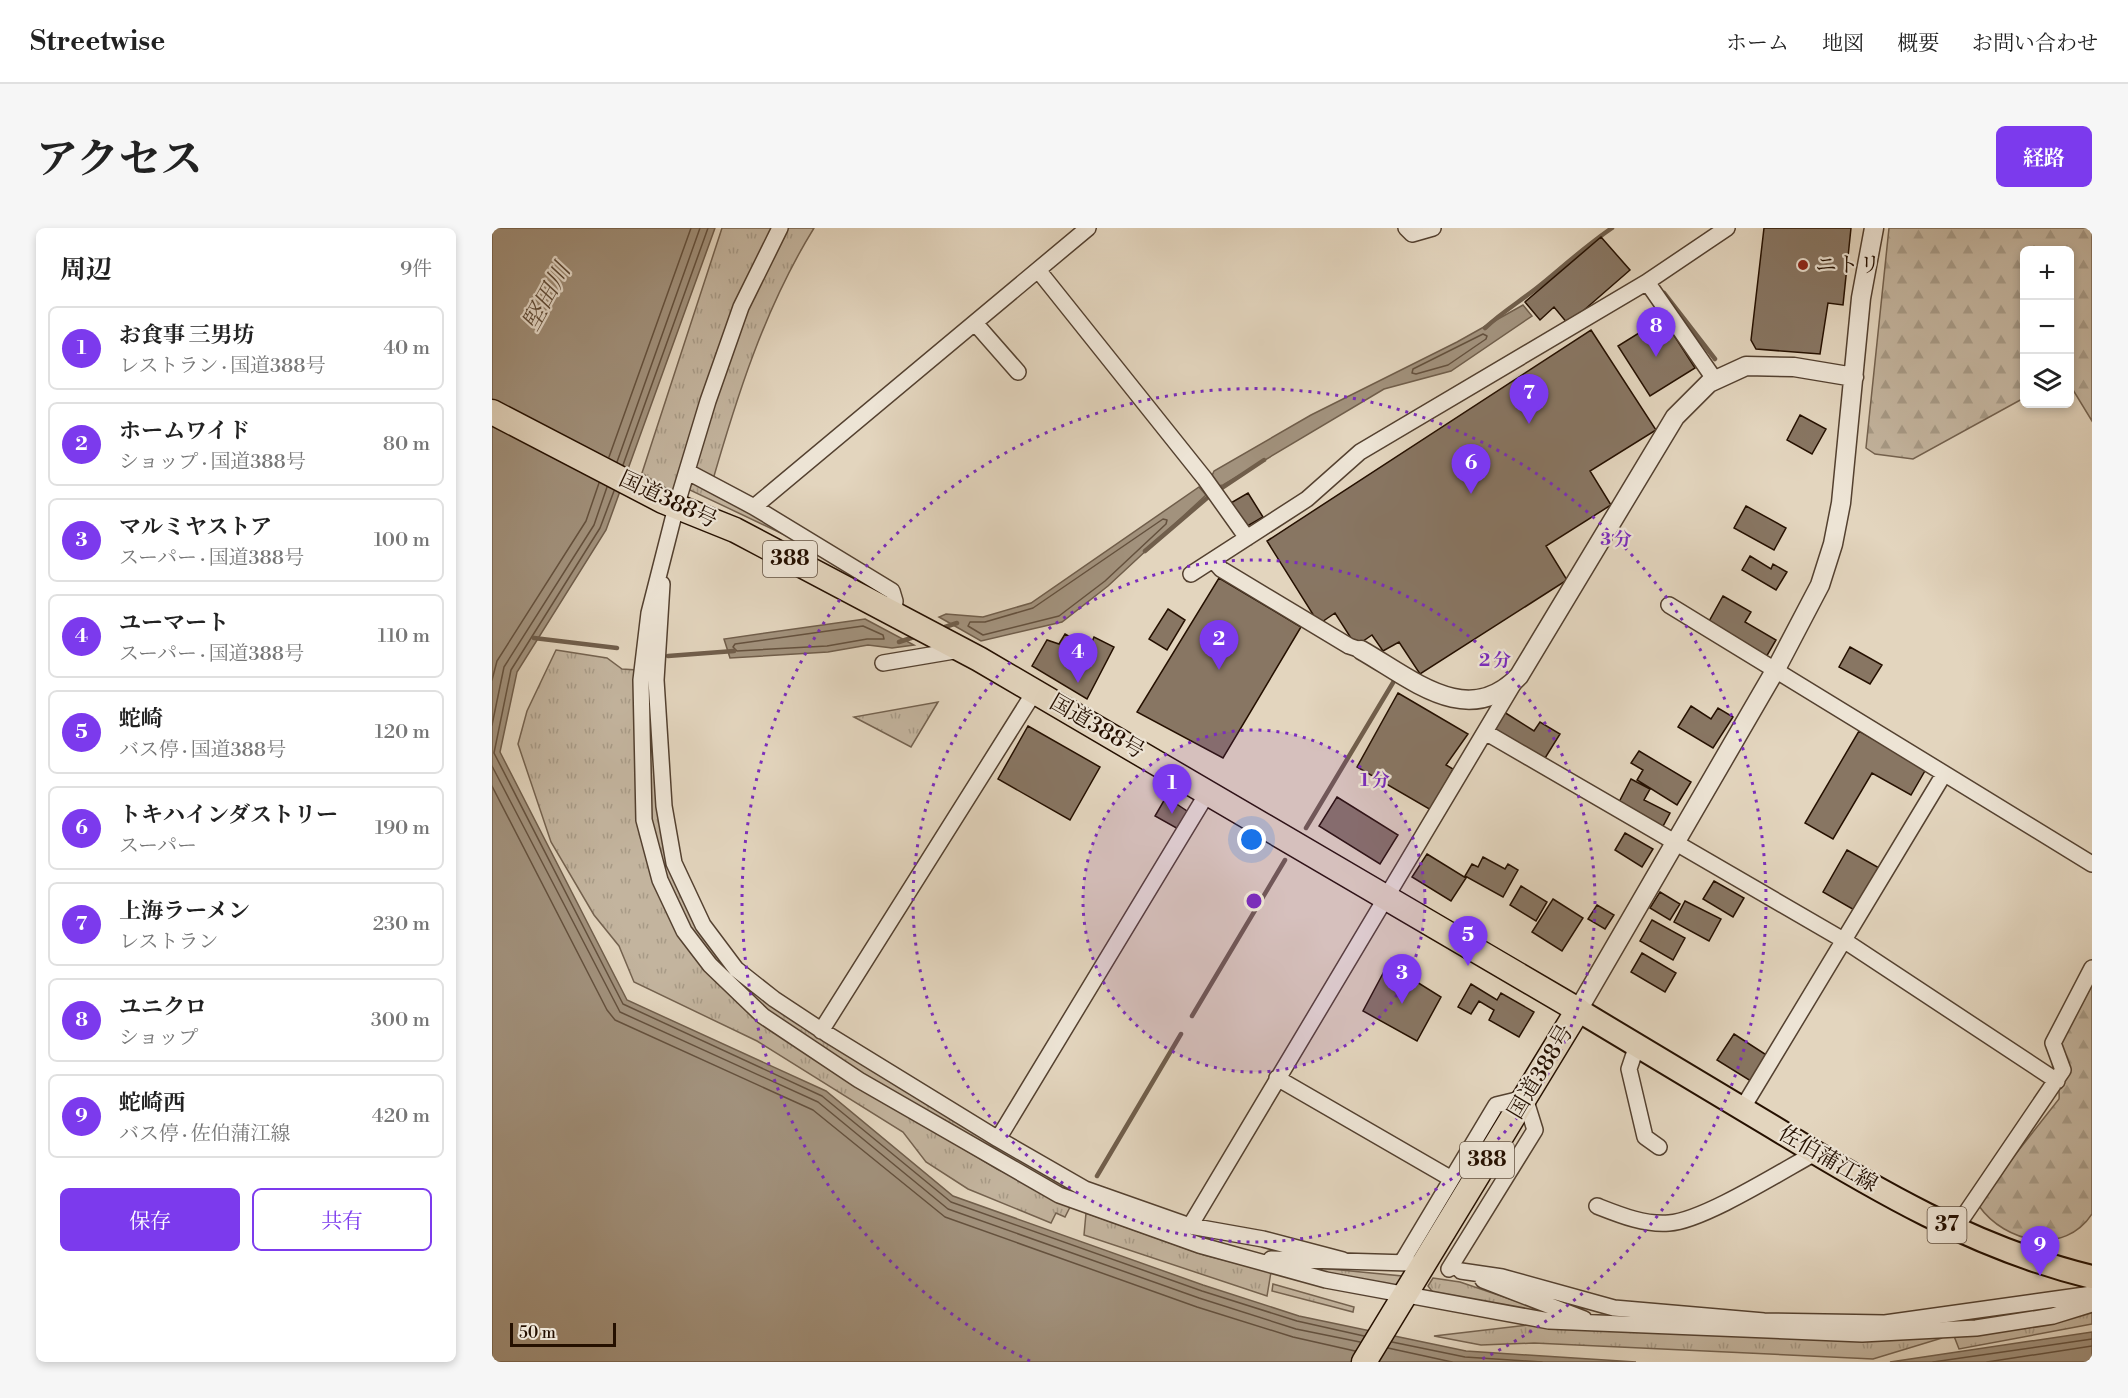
<!DOCTYPE html>
<html lang="ja">
<head>
<meta charset="utf-8">
<style>
  :root { --surface:#fff; --page:#f6f6f6; --text:#222; --muted:#767676; --line:#e0e0e0; --accent:#7c3aed }
  body { margin:0; font-family:"Libre Bodoni","Noto Serif JP",serif; background:var(--page); color:var(--text) }
  .controls { position:absolute; right:18px; top:18px; display:grid; overflow:hidden; border-radius:9px; box-shadow:0 3px 9px #0003 }
  .controls button { width:54px; height:54px; display:grid; place-items:center; padding:0; border:0; border-bottom:2px solid var(--line); background:var(--surface); color:var(--text); font:30px sans-serif }
  .scale { position:absolute; left:18px; bottom:15px; width:106px; box-sizing:border-box; padding-left:6px; border:3px solid #251000; border-top:0; font-size:16px; line-height:21px; white-space:nowrap; color:#251000; -webkit-text-stroke:4px #ede4d5; paint-order:stroke }
  .you { position:absolute; left:760px; top:612px; width:21px; height:21px; margin:-15px; border:4px solid #fff; border-radius:50%; background:#1a73e8; box-shadow:0 0 0 9px #1a73e833 }
  .badge { display:grid; place-items:center; width:39px; height:39px; border-radius:50%; background:var(--accent); color:#fff; font-size:20px; font-weight:700 }
  .pin { position:absolute; translate:-50% -50px; filter:drop-shadow(0 2px 3px #0008) }
  .pin::after { content:''; position:absolute; top:32px; width:21px; height:18px; background:inherit; clip-path:polygon(0 0,100% 0,50% 100%) }
  .list { margin:0; padding:0; list-style:none }
  h2 { display:flex; justify-content:space-between; align-items:center; height:78px; margin:0; padding:0 24px; font-size:26px }
  h2 small { font-size:20px; font-weight:400; color:var(--muted) }
  .list li { display:grid; grid-template-columns:39px 1fr auto; gap:18px; align-items:center; box-sizing:border-box; height:84px; margin:0 12px 12px; padding:0 12px; border:2px solid var(--line); border-radius:9px }
  .list b { display:block; font-size:22px; white-space:nowrap }
  .list p { margin:0; font-size:20px; white-space:nowrap; color:var(--muted) }
  .list em { font-size:20px; font-style:normal; color:var(--muted) }
  .actions { display:flex; gap:12px; padding:18px 24px }
  .actions a { flex:1; padding:14px 0; border:2px solid var(--accent); border-radius:9px; text-align:center; font-size:21px; color:var(--accent) }
  .actions .main { background:var(--accent); color:#fff }
  .icon { flex:none; width:33px; height:33px; fill:none; stroke:currentColor; stroke-width:2; stroke-linecap:round; stroke-linejoin:round }
  .map { position:relative; flex:none; width:1600px; height:1134px; overflow:hidden; border-radius:9px }
  header { display:flex; align-items:center; gap:36px; box-sizing:border-box; height:84px; padding:0 30px; background:var(--surface); border-bottom:2px solid var(--line) }
  header strong { font-size:28px }
  nav { display:flex; gap:33px; margin-inline-start:auto; font-size:21px }
  .intro { display:flex; align-items:center; justify-content:space-between; box-sizing:border-box; height:144px; padding:0 36px }
  h1 { margin:0; font-size:42px }
  .button { padding:15px 27px; border-radius:9px; background:var(--accent); color:#fff; font-size:21px; font-weight:700 }
  main { display:flex; gap:36px; padding:0 36px }
  aside { flex:1; background:var(--surface); border-radius:9px; box-shadow:0 3px 9px #0003 }
  .map>svg:first-child { display:block }
  .grass { fill:url(#grass-tufts); stroke:#74624f; stroke-width:1.5 }
  .forest { fill:url(#forest-firs); stroke:#74624f; stroke-width:1.5 }
  .water { fill:#a2927d; stroke:#705e4b; stroke-width:1.5 }
  .lines { fill:none; stroke-linecap:round; stroke-linejoin:round }
  .shore { stroke:#64513e; stroke-width:1.5 }
  .stream { stroke:#705e4b; stroke-width:4.5 }
  .building { fill:#887663; stroke:#251000; stroke-width:1.5 }
  .minor-casing { stroke:#544130; stroke-width:18 }
  .tertiary-casing { stroke:#544130; stroke-width:21 }
  .primary-casing { stroke:#251000; stroke-width:26 }
  .trunk-casing { stroke:#251000; stroke-width:27 }
  .minor { stroke:#ede4d5; stroke-width:15 }
  .tertiary { stroke:#ede4d5; stroke-width:18 }
  .primary { stroke:#e3d5be; stroke-width:22 }
  .trunk { stroke:#e3d5be; stroke-width:24 }
  .ring { fill:none; stroke:#7b2cbf; stroke-width:3; stroke-dasharray:3 6 }
  .poi-dot { fill:#8f2418; stroke:#ede4d5; stroke-width:2 }
  .labels { text-anchor:middle; dominant-baseline:central; stroke-width:4.5; stroke-linejoin:round; paint-order:stroke }
  .shield { fill:#ede4d5; stroke:#615040; stroke-width:1.5 }
  .shield-label { font-size:21px; font-weight:bold; fill:#251000 }
  .poi-label { font-size:22px; fill:#251000; stroke:#ede4d5; text-anchor:start }
  .street-label { font-size:22px; fill:#251000; stroke:#ede4d5 }
  .water-label { font-size:24px; font-style:italic; fill:#5d4a38; stroke:#ede4d5 }
  .centre { fill:#7b2cbf; stroke:#ede4d5; stroke-width:3 }
  .ring-label { font-size:18px; text-anchor:middle; font-weight:bold; fill:#7b2cbf; stroke:#ede4d5; stroke-width:4.5; stroke-linejoin:round; paint-order:stroke }
</style>
</head>
<body>
<header>
<strong>Streetwise</strong>
<nav><a>ホーム</a><a>地図</a><a>概要</a><a>お問い合わせ</a></nav>
</header>
<div class="intro"><h1>アクセス</h1><a class="button">経路</a></div>
<main>
<aside>
<h2>周辺<small>9件</small></h2>
<ul class="list">
<li><span class="badge">1</span><div><b>お食事 三男坊</b><p>レストラン · 国道388号</p></div><em>40 m</em></li>
<li><span class="badge">2</span><div><b>ホームワイド</b><p>ショップ · 国道388号</p></div><em>80 m</em></li>
<li><span class="badge">3</span><div><b>マルミヤストア</b><p>スーパー · 国道388号</p></div><em>100 m</em></li>
<li><span class="badge">4</span><div><b>ユーマート</b><p>スーパー · 国道388号</p></div><em>110 m</em></li>
<li><span class="badge">5</span><div><b>蛇崎</b><p>バス停 · 国道388号</p></div><em>120 m</em></li>
<li><span class="badge">6</span><div><b>トキハインダストリー</b><p>スーパー</p></div><em>190 m</em></li>
<li><span class="badge">7</span><div><b>上海ラーメン</b><p>レストラン</p></div><em>230 m</em></li>
<li><span class="badge">8</span><div><b>ユニクロ</b><p>ショップ</p></div><em>300 m</em></li>
<li><span class="badge">9</span><div><b>蛇崎西</b><p>バス停 · 佐伯蒲江線</p></div><em>420 m</em></li>
</ul>
<div class="actions"><a class="main">保存</a><a>共有</a></div>
</aside>
<div class="map">
<svg width="1600" height="1134" viewBox="0 0 1600 1134">
  <defs>
    <pattern id="grass-tufts" width="24" height="20" patternUnits="userSpaceOnUse" patternTransform="scale(1.5)"><rect width="24" height="20" fill="#c3b49e"/><path d="M3 7l-1-3M5 7V3M7 7l1-3M15 17l-1-3M17 17v-4M19 17l1-3" fill="none" stroke="#a79a86"/></pattern>
    <pattern id="forest-firs" width="22" height="20" patternUnits="userSpaceOnUse" patternTransform="scale(1.5)"><rect width="22" height="20" fill="#c3b49e"/><path d="M5 1l3.5 6h-7zM16 11l3.5 6h-7z" fill="#a79a86"/></pattern>
  </defs>
  <rect width="100%" height="100%" fill="#e3d5be"/>
  <filter id="stains"><feTurbulence type="fractalNoise" baseFrequency=".00333" numOctaves="4"/><feColorMatrix values="0 0 0 0 .2 0 0 0 0 .09 0 0 0 0 .02 0 0 0 .5 -.17"/></filter>
  <radialGradient id="worn" r=".72"><stop offset=".6" stop-color="#630" stop-opacity="0"/><stop offset="1" stop-color="#630" stop-opacity=".3"/></radialGradient>
  <path class="grass" d="M230,0H322C272,81 244,171 218,262L314,317L196,261L183,267L150,245Z
    M64,422L115,430L130,441L145,442L149,598L213,741L354,850L505,941L579,977L573,989L564,985L559,995L476,961L434,934L411,904L265,813L142,754L127,718L102,687L59,614L26,516L35,483Z
    M160,436L179,632L238,740L570,953L568,964L463,906L271,784L195,703L172,650L156,589L153,451Z
    M446,474L419,519L362,489Z
    M594,985L712,1027L779,1044L775,1068L592,1007Z
    M797,1037L910,1048L905,1058Z
    M941,1050L968,1054L1071,1089L943,1067L936,1058Z
    M781,1056L862,1079L861,1084L780,1063Z
    M1600,1082V1096L1467,1121L1462,1108Z
    M1044,1096L1450,1110L1381,1131L1042,1115L989,1117L942,1108Z"/>
  <path class="forest" d="M1397,0H1600V193L1578,157V22H1532V170L1421,231L1383,226L1374,220Z
    M1600,749V986C1573,1028 1513,1015 1487,978L1492,966L1567,871C1569,855 1559,845 1560,830Z"/>
  <path class="water" d="M0,0H223L114,302L25,444L8,524L135,772L334,863L461,968L711,1057L807,1088L974,1123L1144,1134H0Z
    M1031,77L1040,88L959,143L892,161L731,257L726,258L719,250L722,243L819,187L965,114Z
    M707,259L714,267L616,358L570,394L489,413L447,389L454,386L491,389L539,375Z
    M373,391L422,417L400,420L376,417L336,424L238,430L232,411Z
    M1600,1104V1134H1398Z"/>
  <g class="lines">
    <path class="shore" d="M991,106L995,108L994,111L956,137L924,146L920,145L921,141Z
      M117,229L199,0
      M125,234L208,0
      M131,237L216,0
      M122,263L108,300L19,442L2,525L131,776L330,868L459,974L710,1063L805,1093L872,1108
      M671,291L675,292L674,296L613,353L567,388L491,407L476,398L478,394H493L541,380Z
      M371,398L391,407L392,411H375L335,418L245,423L241,419L243,416Z
      M0,452L5,433L94,293L107,255
      M0,497L12,439L102,297L115,259
      M0,538L128,784L326,874L456,981L707,1070L804,1101L868,1114
      M0,558L115,782L123,792L321,882L453,989L705,1079L801,1109L863,1123
      M900,1114L973,1129L1050,1134
      M896,1120L960,1134
      M1441,1134L1600,1111
      M1495,1134L1600,1118"/>
    <path class="stream" d="M1172,65L1223,131
      M993,100C1011,83 1032,71 1051,55C1074,36 1095,17 1120,0
      M653,323L715,270L772,232
      M447,401L465,395
      M42,410L125,420
      M407,414L425,408
      M176,428L242,423
      M814,600L902,453
      M700,788L793,632
      M605,948L689,806"/>
  </g>
  <path class="building" d="M1272,0H1359L1351,77L1336,75L1328,126L1264,121L1259,112Z
    M1109,9L1138,42L1076,96L1062,79L1048,92L1033,74Z
    M1171,90L1203,140L1158,168L1126,118Z
    M1099,102L1164,202L1098,243L1119,277L1054,318L1075,352L928,446L907,414L891,423L880,407L864,418L843,385L827,396L775,313Z
    M1308,187L1334,201L1320,226L1295,212Z
    M756,265L771,289L752,300L737,276Z
    M1254,278L1294,300L1282,322L1242,300Z
    M1258,328L1279,341L1281,336L1295,344L1284,362L1250,342Z
    M727,350L809,399L731,530L645,484Z
    M1231,368L1259,384L1253,394L1284,412L1273,431L1215,397Z
    M676,381L693,392L675,422L657,411Z
    M573,406L585,413L587,408L600,414L602,409L622,419L595,471L540,438L555,412L567,416Z
    M1358,419L1390,437L1378,456L1347,439Z
    M906,465L976,506L954,537L961,541L939,582L865,539Z
    M1199,478L1219,491L1226,480L1241,489L1221,520L1186,499Z
    M1012,484L1042,503L1048,494L1068,506L1050,535L1000,504Z
    M536,498L608,539L578,592L506,551Z
    M1367,503L1434,541L1419,567L1380,545L1341,611L1313,595Z
    M1147,523L1199,554L1185,577L1145,552L1151,542L1139,535Z
    M1139,551L1158,561L1152,572L1178,585L1169,602L1125,578Z
    M674,569L698,585L688,602L663,588Z
    M845,569L906,607L888,636L827,598Z
    M1133,605L1161,621L1150,639L1123,622Z
    M1355,622L1389,641L1364,683L1331,664Z
    M935,626L974,650L959,673L920,649Z
    M991,629L1013,641L1016,636L1026,642L1011,669L973,648L980,636L986,639Z
    M1222,653L1252,670L1241,689L1211,671Z
    M1029,658L1055,674L1044,693L1018,677Z
    M1168,664L1188,676L1178,692L1158,680Z
    M1061,671L1091,690L1070,723L1040,704Z
    M1193,673L1229,691L1217,713L1182,694Z
    M1105,677L1122,687L1113,701L1096,691Z
    M1160,692L1193,710L1181,732L1148,713Z
    M1150,725L1184,745L1173,764L1139,744Z
    M896,736L949,769L925,813L871,783Z
    M979,756L1005,772L1009,765L1042,784L1027,809L997,792L1002,782L987,773L979,786L966,779Z
    M1242,806L1279,830L1262,855L1225,832Z"/>
  <g class="lines">
    <defs>
      <path id="minor" d="M288,0L249,79L216,173L184,279L157,385L149,452L152,592L168,652L192,703L218,737L271,788L367,852L567,967L707,1017L834,1052L1057,1093L1370,1106L1484,1100L1561,1088L1600,1076
        M914,0L920,6L941,0
        M546,42L713,251L755,310
        M1155,54L1223,152
        M483,95L526,144
        M196,244L262,279L400,363L403,373L402,384
        M262,279L596,0
        M721,332L729,341L857,418L869,422
        M699,346L815,271L868,224L1155,54L1235,0
        M170,356L164,452L172,578L182,635L211,697L244,741L282,771L335,806L506,911L593,961L698,998L771,1011L851,1032
        M1177,377L1600,636
        M391,435L468,422
        M993,504L1353,713L1565,853
        M329,803L543,463
        M1145,817L1137,841L1153,909L1167,919
        M785,850L958,950
        M1250,881L1452,546
        M506,911L716,564
        M1105,978C1128,987 1152,997 1177,995C1211,993 1290,943 1323,925
        M698,998L1022,455
        M1463,1001L1571,842L1561,815L1600,740
        M779,1031L917,1035
        M910,1034L1004,877L1033,870L1043,902L957,1041
        M969,1043L1010,1049L1122,1080L1272,1093L1393,1095L1600,1066
        M991,1052L1092,1091"/>
      <path id="tertiary" d="M869,422C920,451 976,502 1027,448L1183,189L1217,155L1254,138L1302,139L1362,149
        M1086,782L1284,441L1328,357L1341,316L1349,275L1369,70L1382,0"/>
      <path id="primary" d="M1086,782C1151,821 1216,860 1281,899C1382,961 1484,1021 1600,1049"/>
      <path id="trunk" d="M0,184L171,273L243,302L487,431L1086,782L872,1134"/>
    </defs>
    <use href="#minor" class="minor-casing"/>
    <use href="#tertiary" class="tertiary-casing"/>
    <use href="#primary" class="primary-casing"/>
    <use href="#trunk" class="trunk-casing"/>
    <use href="#minor" class="minor"/>
    <use href="#tertiary" class="tertiary"/>
    <use href="#primary" class="primary"/>
    <use href="#trunk" class="trunk"/>
  </g>
  <circle cx="762" cy="673" r="171" fill="#7b2cbf" fill-opacity=".12"/>
  <g class="ring">
    <circle cx="762" cy="673" r="171"/>
    <circle cx="762" cy="673" r="341"/>
    <path d="M538 1133A512 512 0 1 1 986 1133"/>
  </g>
  <circle class="poi-dot" cx="1311" cy="37" r="6"/>
  <g class="labels">
    <g class="shield">
      <rect x="271" y="313" width="54" height="36" rx="4.5"/>
      <rect x="968" y="914" width="54" height="36" rx="4.5"/>
      <rect x="1435.5" y="979" width="39" height="36" rx="4.5"/>
    </g>
    <g class="shield-label">
      <text x="298" y="331">388</text>
      <text x="995" y="932">388</text>
      <text x="1455" y="997">37</text>
    </g>
    <g class="poi-label">
      <text x="1323" y="37">ニトリ</text>
    </g>
    <g class="street-label">
      <text transform="translate(176 272) rotate(25)">国道388号</text>
      <text transform="translate(605 499) rotate(30)">国道388号</text>
      <text transform="translate(1049 844) rotate(-59)">国道388号</text>
      <text transform="translate(1336 931) rotate(30)">佐伯蒲江線</text>
    </g>
    <g class="water-label">
      <text transform="translate(55 69) rotate(-61)">堅田川</text>
    </g>
  </g>
  <circle cx="762" cy="673" r="9" class="centre"/>
  <g class="ring-label">
    <text x="1124" y="317">3 分</text>
    <text x="1003" y="438">2 分</text>
    <text x="883" y="558">1 分</text>
  </g>
  <rect width="100%" height="100%" filter="url(#stains)"/>
  <rect width="100%" height="100%" fill="url(#worn)"/>
</svg>
<div class="controls">
<button>+</button>
<button>−</button>
<button><svg class="icon" aria-label="layers" viewBox="0 0 24 24"><path d="M12 4l9 5-9 5-9-5zM3 14l9 5 9-5"/></svg></button>
</div>
<div class="scale">50 m</div>
<div class="you"></div>
<div class="pin badge" style="left:680px;top:586px">1</div>
<div class="pin badge" style="left:727px;top:442px">2</div>
<div class="pin badge" style="left:910px;top:776px">3</div>
<div class="pin badge" style="left:586px;top:455px">4</div>
<div class="pin badge" style="left:976px;top:738px">5</div>
<div class="pin badge" style="left:979px;top:266px">6</div>
<div class="pin badge" style="left:1037px;top:196px">7</div>
<div class="pin badge" style="left:1164px;top:129px">8</div>
<div class="pin badge" style="left:1548px;top:1048px">9</div>
</div>
</main>
</body>
</html>
